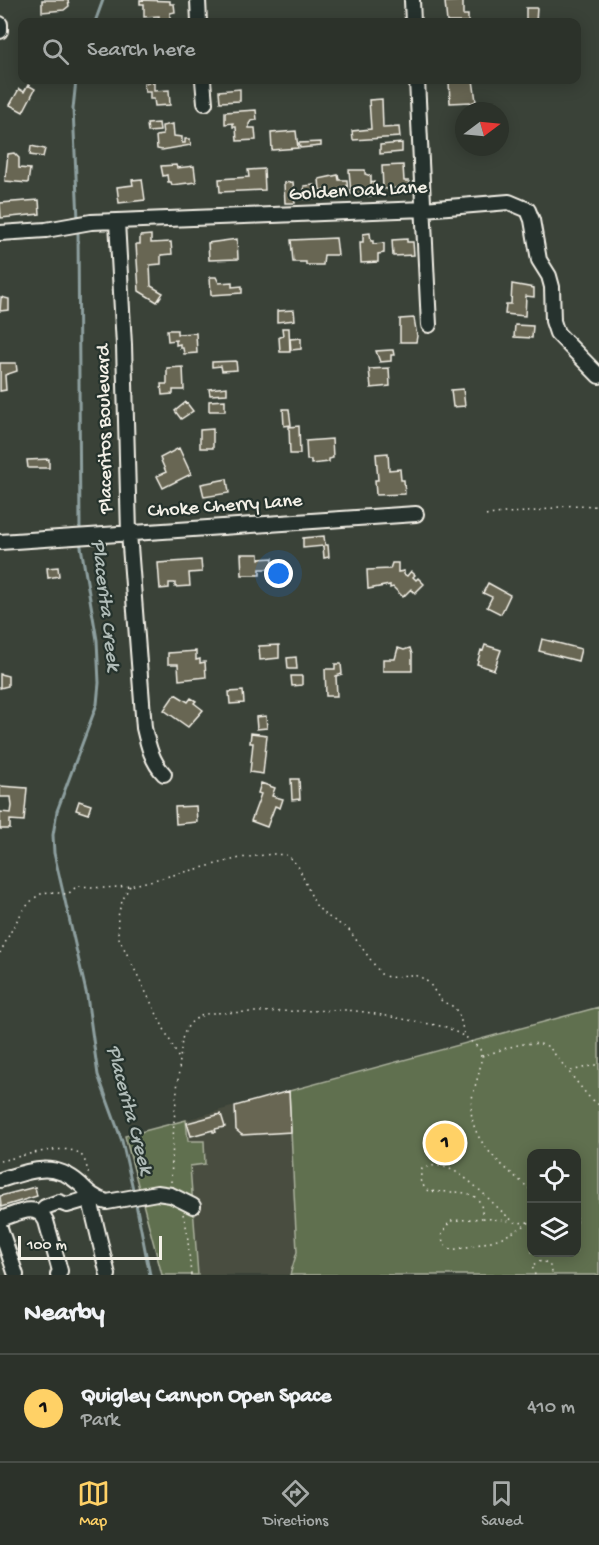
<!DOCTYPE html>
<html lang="en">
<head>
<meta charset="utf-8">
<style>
  :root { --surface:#2c322a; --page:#383e36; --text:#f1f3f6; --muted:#a6aaa8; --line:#484d47; --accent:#ffd166 }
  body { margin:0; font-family:"Gochi Hand",sans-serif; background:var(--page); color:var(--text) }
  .controls { position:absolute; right:18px; bottom:18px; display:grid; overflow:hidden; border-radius:12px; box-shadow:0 3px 15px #0003 }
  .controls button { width:54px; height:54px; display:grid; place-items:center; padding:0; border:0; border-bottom:2px solid var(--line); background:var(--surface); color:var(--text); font:30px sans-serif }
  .compass { position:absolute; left:455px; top:102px; width:54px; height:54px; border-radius:50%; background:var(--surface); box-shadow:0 3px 15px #0003; rotate:74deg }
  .scale { position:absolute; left:18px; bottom:15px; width:144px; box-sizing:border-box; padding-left:6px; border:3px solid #f4f1e8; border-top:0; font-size:16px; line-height:21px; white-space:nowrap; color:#f4f1e8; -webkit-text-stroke:4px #26332d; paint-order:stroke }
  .you { position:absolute; left:279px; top:574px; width:21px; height:21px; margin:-15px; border:4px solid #fff; border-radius:50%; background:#1a73e8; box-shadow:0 0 0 9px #1a73e833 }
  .badge { display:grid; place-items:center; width:39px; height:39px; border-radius:50%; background:var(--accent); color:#111; font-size:20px; font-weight:700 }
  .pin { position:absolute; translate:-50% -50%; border:3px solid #fff; box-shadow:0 2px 6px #0006 }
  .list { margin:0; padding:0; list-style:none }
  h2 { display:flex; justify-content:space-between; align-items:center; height:78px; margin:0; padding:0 24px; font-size:26px }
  h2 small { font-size:20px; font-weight:400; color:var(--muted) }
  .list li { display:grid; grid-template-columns:39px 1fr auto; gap:18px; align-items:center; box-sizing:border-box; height:108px; padding:0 24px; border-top:2px solid var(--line) }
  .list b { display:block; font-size:22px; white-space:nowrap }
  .list p { margin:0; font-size:20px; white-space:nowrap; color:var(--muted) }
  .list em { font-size:20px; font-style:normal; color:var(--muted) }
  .icon { flex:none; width:33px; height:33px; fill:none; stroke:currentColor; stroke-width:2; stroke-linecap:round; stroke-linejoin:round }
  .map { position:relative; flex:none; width:599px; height:1275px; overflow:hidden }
  .search { position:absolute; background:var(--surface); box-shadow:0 3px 15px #0003; left:18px; right:18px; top:18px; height:66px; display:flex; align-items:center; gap:15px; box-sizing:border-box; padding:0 21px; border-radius:12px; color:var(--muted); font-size:22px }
  .sheet { height:186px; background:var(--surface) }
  nav { display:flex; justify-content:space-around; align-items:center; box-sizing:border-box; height:84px; border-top:2px solid var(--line); background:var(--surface); font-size:16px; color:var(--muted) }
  nav a { display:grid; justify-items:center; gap:3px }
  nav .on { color:var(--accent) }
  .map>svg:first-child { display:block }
  .built { fill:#484d40 }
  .green { fill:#616f50; stroke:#aab09c; stroke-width:1.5; fill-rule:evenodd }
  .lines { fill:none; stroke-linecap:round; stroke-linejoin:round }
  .stream { stroke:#8d9f9f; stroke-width:3 }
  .building { fill:#686652; stroke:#f4f1e8; stroke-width:1.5 }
  .minor-casing { stroke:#f4f1e8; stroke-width:18 }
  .path { stroke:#f4f1e8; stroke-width:1.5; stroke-dasharray:1.5 4.5; stroke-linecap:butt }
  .minor { stroke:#26332d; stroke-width:14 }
  .labels { text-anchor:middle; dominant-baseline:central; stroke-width:4.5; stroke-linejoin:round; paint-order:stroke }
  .street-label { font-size:20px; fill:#f4f1e8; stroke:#26332d }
  .water-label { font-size:21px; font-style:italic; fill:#afbbb7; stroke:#26332d }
</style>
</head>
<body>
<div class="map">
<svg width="599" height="1275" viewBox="0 0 599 1275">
  <rect width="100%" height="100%" fill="#3a4238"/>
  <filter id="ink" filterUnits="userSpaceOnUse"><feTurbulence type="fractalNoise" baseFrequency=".0167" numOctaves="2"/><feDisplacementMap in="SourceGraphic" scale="12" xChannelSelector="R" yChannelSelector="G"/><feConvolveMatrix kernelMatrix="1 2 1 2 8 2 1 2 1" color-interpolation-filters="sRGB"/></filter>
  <g filter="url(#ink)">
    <path class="built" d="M235,1106L236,1130L242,1135L291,1132L297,1252L290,1275H198L189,1166L203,1141H188L186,1120Z"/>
    <path class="green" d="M599,1007V1275H290L297,1252L289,1091ZM532,1154H576V1252H532Z
      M186,1120L188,1141H204L205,1164L190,1166L198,1275H162L125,1136Z"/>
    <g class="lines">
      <path class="stream" d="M95,22L103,0
        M76,80L73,109L78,220
        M78,229L80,532
        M80,541L97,640L99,683L97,704L57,811L53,835L54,853L87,996L98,1075L122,1141L133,1189
        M136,1204L150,1275"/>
    </g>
    <path class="building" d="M42,0H68L69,6L64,10L42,12Z
      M140,0L170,1V4H174L175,12L170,13V19H159V16L144,17V4H140Z
      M463,1V15H468V22H447L445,2Z
      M526,8H537L536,22H526Z
      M452,80H473L476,101L471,103L470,102L450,103L449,81Z
      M154,82V91L169,90L170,105L155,106L154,99H150V92H145L144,83Z
      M28,85L35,89L23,112L10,105L19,89L24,92Z
      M240,89V101L220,102L219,91Z
      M382,99L383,128L399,127L400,137L353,140L352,131L371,129L369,100Z
      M256,110L257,120L251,121L249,124V128H255L256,140L237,141L236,127H233V123L225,124V112Z
      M159,123L160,131L148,132L147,124Z
      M173,124L174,136L182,137V143H185V139H190L191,145L162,150L157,149L156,136L163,135L162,126Z
      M296,131L298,148L272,150L271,133Z
      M321,142V146L300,148L299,143Z
      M402,143V152L380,154V145Z
      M31,146L45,149L43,157L30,155Z
      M14,153L19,158V168L30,169L28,183L5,181L8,154Z
      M176,165L177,168L194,166L196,182L172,185L171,182H168L167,175L163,176L161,166Z
      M403,165L404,181H409V192L400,193V188L383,189L382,166Z
      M264,169L265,190L220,192L219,179L249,177L248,170Z
      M349,170H365V174L371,176V183L374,182L375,196H368L367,193L351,194Z
      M338,175L339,180H347L348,196L329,197L328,189L320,190L319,179Z
      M142,179L145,200L119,203L117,187L133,185L132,180Z
      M293,182L295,203H285L284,183Z
      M314,185L315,198L305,199L304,186Z
      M39,200L40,214L1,218L0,203Z
      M370,233L371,241H373V244L384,243V253L378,254V262L361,263L360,242H363V234Z
      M151,235V243L171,242L172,254L161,255V264L150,265L151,286L163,293L157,302L139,291L136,244H140V236Z
      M336,238L338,255H324L323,265H306V262H293L291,240Z
      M237,239L238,259L209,260L208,243Z
      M407,239V242H413L414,255L393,256L392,240Z
      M210,277H216L219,283L232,282V287L242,286V293L211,295Z
      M512,284L534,288V297L526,296L525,316L505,314L506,304H511Z
      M1,297L9,299V310L0,311Z
      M294,310L295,320L277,322V311Z
      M414,318L417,336L416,342H400V319Z
      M515,325L533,326L532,338L514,337Z
      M282,328H289L290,352H280L279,337L283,336Z
      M167,330H177V334L196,333L197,353L184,354L183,348H180V344L176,345V340L168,341Z
      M301,338V349L291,350L290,339Z
      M391,350H393L394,355H391V361L380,362L376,351Z
      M236,361L237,370L222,371L221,366L212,367V362Z
      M0,363H16L17,371L5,375L6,390L0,391Z
      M183,367L184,390H173V394L162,395L161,384H167V368Z
      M389,368L390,386L371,388L369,369Z
      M227,387V394L210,395L209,389Z
      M463,389L465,406L453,407L451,390Z
      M225,400V411H209V401Z
      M186,402L193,411L181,419L175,411Z
      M283,409H289L291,425L284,426Z
      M299,426L300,454H290L289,427Z
      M213,429V448H200V430Z
      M332,439L333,458L329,459V462L311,464V460H307L306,441Z
      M179,448L191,474L163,488L157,476L166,472L160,458Z
      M388,453L389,470L400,469L401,480H404L405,494L376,495L375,480H378L376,454Z
      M49,459V468H28L27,460Z
      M227,479L229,493L204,497L201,484Z
      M324,536L325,545H328L329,557L324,558L323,546L303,548V538Z
      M241,554H259V559L273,558V569H260V575H242Z
      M201,560L202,572L189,573L190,586L175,587V583H169V588L160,589L158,563Z
      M392,563H398V572L404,571V574L407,576L411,571L415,575L413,577L416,580L418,578L424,584L415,593L411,589L403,597L393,587L390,588V585L368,589L367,570L390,569Z
      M58,567L59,576L48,578L47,568Z
      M488,583L510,595L501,614L487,607L492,597L483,593Z
      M542,639L581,649L578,661L539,651Z
      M279,645V658L260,660L259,646Z
      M485,645L501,650L494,670L477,664L481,650L483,651Z
      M398,648L404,650L410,648L412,654V671H383V659H395Z
      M196,651V660L200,659V663L205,662L206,677L179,680L178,664H168V653Z
      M296,657L297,669H288L287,658Z
      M335,664H341L342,674L336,676L337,696H326L325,669H335Z
      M0,674L8,676V686L0,688Z
      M291,676H302V685L292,686Z
      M243,691L244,703L230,704L229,692Z
      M175,694L188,702L191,698L196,701L194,703L203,710L188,727L164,710Z
      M266,716L267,728L257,729L256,717Z
      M251,733L267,735L263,774L250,772L253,743H250Z
      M291,779H299L300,799L292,800Z
      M261,783L275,788L272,796L283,799L280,808L275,806L267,827L251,821L261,794L258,793Z
      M0,786L27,788L24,821L10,820V829H0V812L11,813L12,806L11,797H0Z
      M79,801L91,805L88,814L76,810Z
      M196,806L197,822L176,824L175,807Z
      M289,1091L291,1132L242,1135L236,1130L235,1106Z
      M221,1114L225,1127L215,1129L216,1132H213V1130L191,1136L187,1123Z
      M35,1187L37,1196L1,1207L0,1196Z"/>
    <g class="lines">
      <defs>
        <path id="minor" d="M198,0L199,22
          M412,0L413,22
          M0,24V31
          M203,80L205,103
          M417,80L429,325
          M117,222L124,345L129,533L144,728C148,745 152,762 164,774
          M0,233L46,230L91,222L424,209L509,202L528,210L532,220L539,260L549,276L552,287L553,321L557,333L599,376
          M0,542L416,514
          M0,1180C30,1171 53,1160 80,1184C88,1192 95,1199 107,1202L157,1193L171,1195L193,1206
          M88,1192L108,1275
          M40,1212L45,1207L59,1202L67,1205L84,1200L88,1192
          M0,1219C17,1214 36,1201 46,1221L60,1271L58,1275
          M0,1228L16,1275"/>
      </defs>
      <use href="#minor" class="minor-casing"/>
      <path class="path" d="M486,516C500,512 514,513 528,512C556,509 569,502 599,507
        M130,886C120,902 115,919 119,938L179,1059
        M0,953C10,935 26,893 49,892C55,892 62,894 68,894L76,887L80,886L104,888L130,886L240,858L273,854L287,855L298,866L315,904L324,914L349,930L381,974C394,982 403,972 417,976C433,981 433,993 443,1002C447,1004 453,1005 455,1009C461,1015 462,1027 464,1035
        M482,1056C503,1050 529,1037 549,1047L588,1096L599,1105
        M571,1071L599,1064
        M0,1161C19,1157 66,1142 80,1154C86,1159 87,1169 89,1176
        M171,1182L174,1121L182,1039C187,1024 194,1017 210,1013L346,1010L365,1012L446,1027L467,1038L480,1049C484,1066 475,1082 472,1099C465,1141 505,1167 532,1191
        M183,1214L187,1230L191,1275
        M483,1218L511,1221
        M528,1222L518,1223L513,1221C490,1204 453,1152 422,1169L420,1180L426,1190C448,1196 485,1182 482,1218L450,1221L441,1236L444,1244L451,1250C479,1245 509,1239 532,1220
        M535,1275L532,1266L537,1262L544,1261L550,1266L553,1275"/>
      <use href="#minor" class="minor"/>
    </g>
  </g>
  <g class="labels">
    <g class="street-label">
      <text transform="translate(358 192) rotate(-3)">Golden Oak Lane</text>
      <text transform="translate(106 429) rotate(-91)">Placeritos Boulevard</text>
      <text transform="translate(225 507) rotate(-4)">Choke Cherry Lane</text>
    </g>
    <g class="water-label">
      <text transform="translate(104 605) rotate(83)">Placerita Creek</text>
      <text transform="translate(128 1110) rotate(75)">Placerita Creek</text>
    </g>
  </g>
</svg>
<div class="controls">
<button><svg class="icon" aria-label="locate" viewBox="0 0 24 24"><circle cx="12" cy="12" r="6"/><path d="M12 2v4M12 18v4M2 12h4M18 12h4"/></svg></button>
<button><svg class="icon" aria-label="layers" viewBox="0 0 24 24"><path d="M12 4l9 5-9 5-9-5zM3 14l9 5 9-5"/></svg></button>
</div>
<svg class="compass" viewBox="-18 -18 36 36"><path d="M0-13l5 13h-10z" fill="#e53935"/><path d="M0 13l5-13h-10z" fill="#a6aaa8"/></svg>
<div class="scale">100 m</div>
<div class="you"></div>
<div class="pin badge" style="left:445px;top:1143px">1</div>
<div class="search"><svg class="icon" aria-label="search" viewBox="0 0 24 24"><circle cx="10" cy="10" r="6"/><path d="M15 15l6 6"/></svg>Search here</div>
</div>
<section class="sheet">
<h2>Nearby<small></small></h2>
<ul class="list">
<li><span class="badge">1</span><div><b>Quigley Canyon Open Space</b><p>Park</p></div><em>410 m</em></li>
</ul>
</section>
<nav>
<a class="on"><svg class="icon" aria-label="map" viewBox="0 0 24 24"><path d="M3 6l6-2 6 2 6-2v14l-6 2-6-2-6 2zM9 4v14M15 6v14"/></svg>Map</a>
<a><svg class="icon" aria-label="directions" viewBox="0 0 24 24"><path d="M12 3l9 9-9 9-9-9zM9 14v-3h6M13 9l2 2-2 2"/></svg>Directions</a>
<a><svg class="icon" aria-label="saved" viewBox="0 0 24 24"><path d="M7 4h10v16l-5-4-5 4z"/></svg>Saved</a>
</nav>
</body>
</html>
